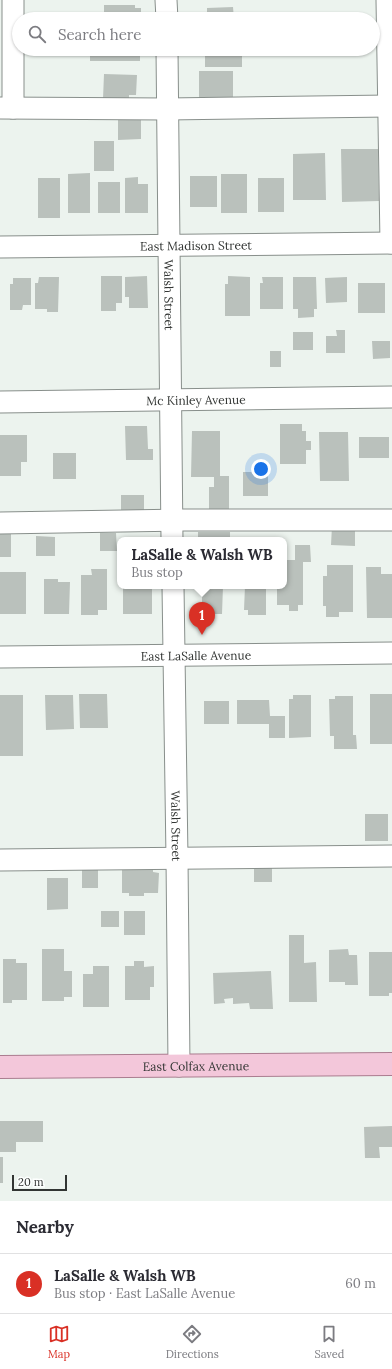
<!DOCTYPE html>
<html lang="en">
<head>
<meta charset="utf-8">
<style>
  :root { --surface:#fff; --page:#f2f2f3; --text:#2b2b33; --muted:#7c7c81; --line:#e1e1e2; --accent:#d93025 }
  body { margin:0; font-family:Lora,serif; background:var(--page); color:var(--text) }
  .scale { position:absolute; left:12px; bottom:10px; width:55px; box-sizing:border-box; padding-left:4px; border:2px solid #323533; border-top:0; font-size:11px; line-height:14px; white-space:nowrap; color:#323533; -webkit-text-stroke:3px #fdfffe; paint-order:stroke }
  .you { position:absolute; left:261px; top:469px; width:14px; height:14px; margin:-10px; border:3px solid #fff; border-radius:50%; background:#1a73e8; box-shadow:0 0 0 6px #1a73e833 }
  .badge { display:grid; place-items:center; width:26px; height:26px; border-radius:50%; background:var(--accent); color:#fff; font-size:13px; font-weight:700 }
  .pin { position:absolute; translate:-50% -33px; filter:drop-shadow(0 1px 2px #0008) }
  .pin::after { content:''; position:absolute; top:21px; width:14px; height:12px; background:inherit; clip-path:polygon(0 0,100% 0,50% 100%) }
  .popup { position:absolute; left:117px; top:537px; width:170px; height:52px; box-sizing:border-box; display:grid; place-content:center; border-radius:8px; background:var(--surface); filter:drop-shadow(0 1px 3px #0005); font-size:13px; white-space:nowrap; color:var(--muted) }
  .popup b { font-size:15px; color:var(--text) }
  .popup::after { content:''; position:absolute; left:50%; top:100%; margin-left:-8px; border:8px solid transparent; border-top-color:var(--surface) }
  .list { margin:0; padding:0; list-style:none }
  h2 { display:flex; justify-content:space-between; align-items:center; height:52px; margin:0; padding:0 16px; font-size:17px }
  h2 small { font-size:13px; font-weight:400; color:var(--muted) }
  .list li { display:grid; grid-template-columns:26px 1fr auto; gap:12px; align-items:center; box-sizing:border-box; height:60px; padding:0 16px; border-top:1px solid var(--line) }
  .list b { display:block; font-size:15px; white-space:nowrap }
  .list p { margin:0; font-size:13px; white-space:nowrap; color:var(--muted) }
  .list em { font-size:13px; font-style:normal; color:var(--muted) }
  .icon { flex:none; width:22px; height:22px; fill:none; stroke:currentColor; stroke-width:2; stroke-linecap:round; stroke-linejoin:round }
  .map { position:relative; flex:none; width:392px; height:1201px; overflow:hidden }
  .search { position:absolute; background:var(--surface); box-shadow:0 1px 3px #0004; left:12px; right:12px; top:12px; height:44px; display:flex; align-items:center; gap:10px; box-sizing:border-box; padding:0 14px; border-radius:22px; color:var(--muted); font-size:15px }
  .sheet { height:112px; background:var(--surface) }
  nav { display:flex; justify-content:space-around; align-items:center; box-sizing:border-box; height:56px; border-top:1px solid var(--line); background:var(--surface); font-size:11px; color:var(--muted) }
  nav a { display:grid; justify-items:center; gap:2px }
  nav .on { color:var(--accent) }
  .map>svg:first-child { display:block }
  .building { fill:#bac1bc }
  .lines { fill:none; stroke-linecap:round; stroke-linejoin:round }
  .minor-casing { stroke:#888f8b; stroke-width:23 }
  .major-casing { stroke:#aa7c8f; stroke-width:24 }
  .minor { stroke:#fff; stroke-width:21 }
  .major { stroke:#f3c7da; stroke-width:22 }
  .labels { text-anchor:middle; dominant-baseline:central; stroke-width:3.5; stroke-linejoin:round; paint-order:stroke }
  .street-label { font-size:12px; fill:#323533; stroke:#fdfffe }
</style>
</head>
<body>
<div class="map">
<svg width="392" height="1201" viewBox="0 0 392 1201">
  <rect width="100%" height="100%" fill="#ecf3ee"/>
  <path class="building" d="M104,5H135V8H141V19H104Z
    M233,7L234,19H207V8Z
    M90,49H140V61H90Z
    M205,49H242V67H205Z
    M199,71H233V97L199,98Z
    M104,74L137,75L136,95H129V100L103,99Z
    M118,116H141V139L118,140Z
    M94,141H114V171H94Z
    M341,149H378L379,201L342,202Z
    M325,153L326,200H293V154Z
    M90,173V213H68V174Z
    M221,174H247V213H221Z
    M190,176H217V207H190Z
    M138,177V184H148V213H125V178Z
    M38,178H60V218H38Z
    M258,178H284V212H258Z
    M98,182H120V213H98Z
    M101,276H122V303H116V311H101Z
    M147,276L148,308H129V297H125V277Z
    M228,276L250,277V316H225V284H228Z
    M39,277H59L58,312H47V309H35V283H38Z
    M262,277H283V309H260V283H263Z
    M293,277H316L317,309H314V317L298,318V309H293Z
    M347,277V302L326,303L325,278Z
    M13,278H31V305H23L22,310H10V284H13Z
    M358,283H385V313H358Z
    M336,330H345V353H326V336H337Z
    M293,332H313V350H293Z
    M372,341H390V358L373,359Z
    M270,351H281V367H270Z
    M280,424H302V431H306V441H311V450H306V464H280Z
    M125,426H147L148,449H153V460H126Z
    M192,431H220V476H229V509H209V487H214V477H191Z
    M319,432H348L349,481H320Z
    M0,435H27V462H21V476H0Z
    M359,437H389V458H359Z
    M53,453H76V479H53Z
    M243,472H268V496H243Z
    M121,495H144V515H121Z
    M332,526L355,527V546L331,545Z
    M198,532H230V540H198Z
    M100,533H116L117,551H100Z
    M0,534H11V557H0Z
    M36,536L55,537V556H36Z
    M295,545H310L311,562H303V605H298V611H289V605H277V586H284V560H295Z
    M327,565H353V612H339V617H326V606H323V576H327Z
    M366,567H381V574H392V618H367Z
    M91,569H107V610H98V615H81V575H92Z
    M0,572H26V614H0Z
    M44,579H58V582H70L69,614H44Z
    M123,586H152V614H123Z
    M202,586H223L222,614H205V609H202Z
    M245,586H266V615H248V610H244Z
    M79,694H107L108,728H80Z
    M370,694H392V744H370Z
    M0,695H23V756H0Z
    M45,695H73L74,729L46,730Z
    M293,695H311V737L289,738V699H293Z
    M335,696H353V735H356L357,749H334V736H330L329,699H335Z
    M237,700H269L270,716H285V738H269V724H237Z
    M204,701H229V724H204Z
    M365,814H388V841H365Z
    M254,863H272V882H254Z
    M82,869H98V888H82Z
    M122,869H153V872L159,873L158,893H144V896H129V893H122Z
    M47,878H68V909L47,910Z
    M101,911H119V927H101Z
    M124,911H145V935H124Z
    M289,935H304V963L316,962L317,1002H289Z
    M42,949H64V971H72V997H64V1001H42Z
    M348,949L349,955H357L358,985H345V982H329V950Z
    M369,952H392V993H389V996H369Z
    M3,959H16V963H27V1000H12V1003H3Z
    M134,961H144V967L154,966V987H150V1000H125V966H134Z
    M93,966H109V1007H83V974H93Z
    M271,971L273,1009H250L249,1003L233,1004V998L224,999L225,1003L214,1004L213,973Z
    M0,1121H43V1142H16V1152H0Z
    M392,1126V1147H379L380,1158H365L364,1127Z
    M0,1157H3V1183H0Z"/>
  <g class="lines">
    <defs>
      <g id="minor">
        <path d="M166,0L167,19"/>
        <path d="M387,0L391,243"/>
        <path id="s1" d="M167,49L172,540"/>
        <path d="M0,108L167,109L389,106"/>
        <path d="M13,108V0"/>
        <path id="s2" d="M0,247L392,243"/>
        <path id="s3" d="M0,402L392,397"/>
        <path d="M0,523L184,520H392"/>
        <path id="s4" d="M173,586L177,858L179,1066"/>
        <path id="s5" d="M0,657L392,653"/>
        <path d="M0,860L392,856"/>
      </g>
      <g id="major">
        <path id="s6" d="M0,1067L392,1064"/>
      </g>
    </defs>
    <use href="#minor" class="minor-casing"/>
    <use href="#major" class="major-casing"/>
    <use href="#minor" class="minor"/>
    <use href="#major" class="major"/>
  </g>
  <g class="labels">
    <g class="street-label">
      <text stroke="none"><textPath href="#s2" startOffset="196">East Madison Street</textPath></text>
      <text stroke="none"><textPath href="#s1" startOffset="246">Walsh Street</textPath></text>
      <text stroke="none"><textPath href="#s3" startOffset="196">Mc Kinley Avenue</textPath></text>
      <text stroke="none"><textPath href="#s5" startOffset="196">East LaSalle Avenue</textPath></text>
      <text stroke="none"><textPath href="#s4" startOffset="240">Walsh Street</textPath></text>
      <text stroke="none"><textPath href="#s6" startOffset="196">East Colfax Avenue</textPath></text>
    </g>
  </g>
</svg>
<div class="scale">20 m</div>
<div class="you"></div>
<div class="pin badge" style="left:202px;top:635px">1</div>
<div class="popup"><b>LaSalle &amp; Walsh WB</b>Bus stop</div>
<div class="search"><svg class="icon" aria-label="search" viewBox="0 0 24 24"><circle cx="10" cy="10" r="6"/><path d="M15 15l6 6"/></svg>Search here</div>
</div>
<section class="sheet">
<h2>Nearby<small></small></h2>
<ul class="list">
<li><span class="badge">1</span><div><b>LaSalle &amp; Walsh WB</b><p>Bus stop · East LaSalle Avenue</p></div><em>60 m</em></li>
</ul>
</section>
<nav>
<a class="on"><svg class="icon" aria-label="map" viewBox="0 0 24 24"><path d="M3 6l6-2 6 2 6-2v14l-6 2-6-2-6 2zM9 4v14M15 6v14"/></svg>Map</a>
<a><svg class="icon" aria-label="directions" viewBox="0 0 24 24"><path d="M12 3l9 9-9 9-9-9zM9 14v-3h6M13 9l2 2-2 2"/></svg>Directions</a>
<a><svg class="icon" aria-label="saved" viewBox="0 0 24 24"><path d="M7 4h10v16l-5-4-5 4z"/></svg>Saved</a>
</nav>
</body>
</html>
